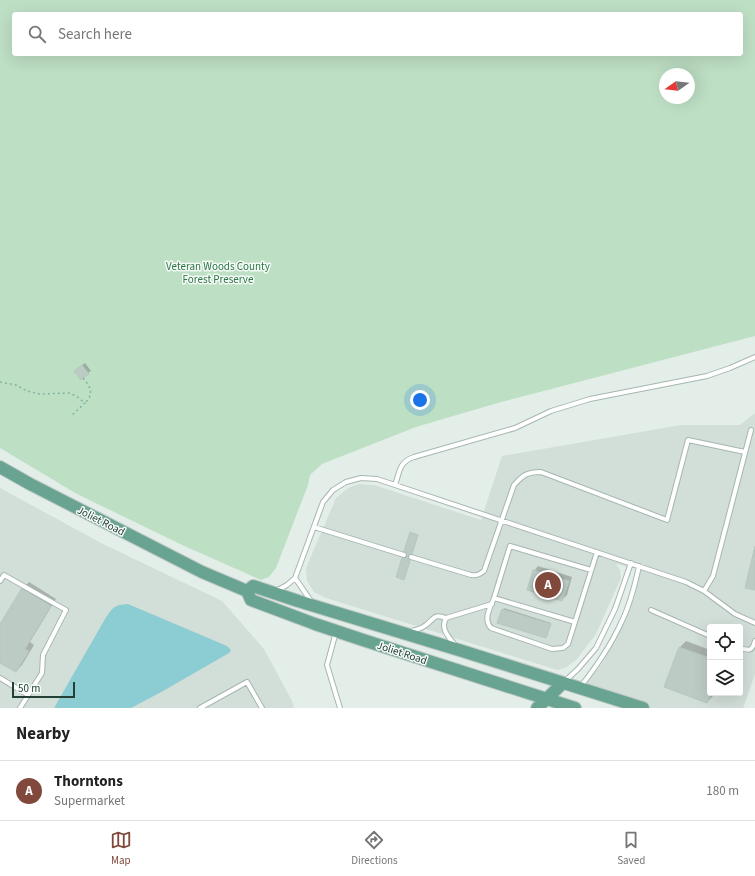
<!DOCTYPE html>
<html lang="en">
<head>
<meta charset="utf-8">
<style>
  :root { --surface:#fff; --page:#f6f6f6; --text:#222; --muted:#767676; --line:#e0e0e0; --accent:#80493c }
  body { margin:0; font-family:"Source Sans 3",sans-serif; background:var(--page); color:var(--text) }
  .controls { position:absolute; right:12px; bottom:12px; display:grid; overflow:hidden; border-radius:4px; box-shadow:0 4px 16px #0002 }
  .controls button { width:36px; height:36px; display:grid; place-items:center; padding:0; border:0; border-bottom:1px solid var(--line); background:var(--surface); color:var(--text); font:20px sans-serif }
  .compass { position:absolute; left:659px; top:68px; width:36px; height:36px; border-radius:50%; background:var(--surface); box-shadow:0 4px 16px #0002; rotate:256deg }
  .scale { position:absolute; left:12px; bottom:10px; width:63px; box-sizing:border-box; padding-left:4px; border:2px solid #234036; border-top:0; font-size:11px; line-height:14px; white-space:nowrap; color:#234036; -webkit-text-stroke:3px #f5faf7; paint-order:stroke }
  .you { position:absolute; left:420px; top:400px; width:14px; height:14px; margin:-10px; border:3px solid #fff; border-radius:50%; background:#1a73e8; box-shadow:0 0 0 6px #1a73e833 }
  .badge { display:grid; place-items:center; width:26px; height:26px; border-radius:50%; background:var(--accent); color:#fff; font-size:13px; font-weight:700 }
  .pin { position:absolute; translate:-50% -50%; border:2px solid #fff; box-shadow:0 1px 4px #0006 }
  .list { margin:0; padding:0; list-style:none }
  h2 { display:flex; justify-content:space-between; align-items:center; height:52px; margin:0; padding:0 16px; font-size:17px }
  h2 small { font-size:13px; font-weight:400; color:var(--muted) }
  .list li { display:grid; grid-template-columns:26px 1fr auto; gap:12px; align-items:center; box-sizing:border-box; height:60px; padding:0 16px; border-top:1px solid var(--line) }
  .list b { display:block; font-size:15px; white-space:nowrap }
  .list p { margin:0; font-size:13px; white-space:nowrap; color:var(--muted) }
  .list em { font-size:13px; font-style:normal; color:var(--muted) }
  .icon { flex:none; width:22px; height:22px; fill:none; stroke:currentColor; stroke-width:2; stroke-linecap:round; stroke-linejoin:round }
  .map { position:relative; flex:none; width:755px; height:708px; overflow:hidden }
  .search { position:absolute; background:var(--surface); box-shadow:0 4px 16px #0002; left:12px; right:12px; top:12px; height:44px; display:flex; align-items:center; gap:10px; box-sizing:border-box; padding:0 14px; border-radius:4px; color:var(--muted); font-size:15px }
  .sheet { height:112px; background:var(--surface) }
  nav { display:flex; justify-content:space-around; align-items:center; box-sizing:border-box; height:56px; border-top:1px solid var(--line); background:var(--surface); font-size:11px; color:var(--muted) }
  nav a { display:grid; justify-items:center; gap:2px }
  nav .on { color:var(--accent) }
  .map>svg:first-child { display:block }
  .built { fill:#d2ded8; fill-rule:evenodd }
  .green { fill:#bddfc4; fill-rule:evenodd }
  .water { fill:#8cccd3 }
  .shadow { fill:#0003 }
  .building { fill:#bcccc4; stroke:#b6c7bf }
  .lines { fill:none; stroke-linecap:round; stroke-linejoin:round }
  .lane-casing { stroke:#a6b6b0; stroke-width:6 }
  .primary-casing { stroke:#c1cac7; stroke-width:14 }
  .path { stroke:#84b2a0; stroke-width:1.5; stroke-dasharray:2 3; stroke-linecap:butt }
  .lane { stroke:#fff; stroke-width:4 }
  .primary { stroke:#68a491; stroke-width:12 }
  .labels { text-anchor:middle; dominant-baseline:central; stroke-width:3; stroke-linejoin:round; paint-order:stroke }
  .park-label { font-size:11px; fill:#2c7745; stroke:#f5faf7 }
  .street-label { font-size:11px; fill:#234036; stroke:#f5faf7 }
</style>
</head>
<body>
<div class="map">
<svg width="755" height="708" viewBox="0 0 755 708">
  <rect width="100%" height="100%" fill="#e4eee9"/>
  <path class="built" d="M755,413V674L743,708H644L584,686L602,664L623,623L634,598L640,570L616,564L620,570L621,578L596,634L576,660L565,668L557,670L326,598L314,592L307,581L306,568L336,498L348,488L359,484L374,485L481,520L502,456L681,425H740ZM710,627H740V693H710Z
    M0,488L103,544L222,601L264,649L292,701L294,708H0Z"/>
  <path class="green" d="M0,0H755V336L501,402L416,427L322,464L310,475L308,485L276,568L269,577L261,580L180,544L77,494L0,448ZM14,14H741V54H14ZM665,74H689V98H665Z"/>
  <path class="water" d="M128,604L227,646L231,650L229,653L163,691L131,708H54L105,619C113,607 114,605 128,604Z"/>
  <path class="shadow" d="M85,363L91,371L88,373L78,368Z
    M538,566L572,577L567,595L562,600L534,571Z
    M29,582L56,599L30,642L34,645L22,665L16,671L0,662V624L1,625L23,588Z
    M504,608L551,623L547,636L546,637L499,622Z
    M686,641L710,650V693H714L713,696L707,702L680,647Z"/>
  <path class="building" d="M82,365L89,374L81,380L74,371Z
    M410,532L418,535L404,580L396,577Z
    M755,546V590L745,588Z
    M533,570L569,581L562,601L527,590Z
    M22,588L51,606L25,649L29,651L16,672L0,663V624Z
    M502,609L551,624L546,638L497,623Z
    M679,647L710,658V693H711L707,703L664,687Z"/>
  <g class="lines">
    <defs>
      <path id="lane" d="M395,485C400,471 399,462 414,457L515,428L551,411L590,399L707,376L730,368L755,357
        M314,527L404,555
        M411,557L471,575C477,576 480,574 484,571L514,485C523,475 527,472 541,472L667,520L688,440L745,452
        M591,570L510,546L494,598L575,622L597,552
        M295,578L311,601
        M0,581L4,575L66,610L43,655L42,673L20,708
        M276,591L287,585L295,578L323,502L333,490L346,482L361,478L377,479L686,582L704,591L735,614L755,623
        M704,591L713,576L751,430
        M494,598C490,608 483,619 491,628L552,649L563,648L568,644L575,622
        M651,610L710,636
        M446,618C440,629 449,637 455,645
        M411,631C416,630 422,628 426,625C434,619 434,613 446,618L492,604
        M336,632L327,665L340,708
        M740,648C750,651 752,651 755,641
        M0,678L28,695
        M565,681L578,669L596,648L615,609L631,563
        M581,686C596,667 611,645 621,623C630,605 635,585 639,566
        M200,708L247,682L262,708"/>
      <path id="primary" d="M0,467L30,484L202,572L247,591L251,600L315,624L363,640L575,708
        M247,591L253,586L298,601L459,650L643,708
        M537,708L563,683"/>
    </defs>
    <use href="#lane" class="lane-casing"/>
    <use href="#primary" class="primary-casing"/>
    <path class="path" d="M83,378C91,387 94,394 85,403
      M0,382L16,385L27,391L40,394L69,393L76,396L85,403L71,416"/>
    <use href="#lane" class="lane"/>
    <use href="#primary" class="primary"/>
  </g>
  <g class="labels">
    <g class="park-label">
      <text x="218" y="266">Veteran Woods County<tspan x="218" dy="13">Forest Preserve</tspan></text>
    </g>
    <g class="street-label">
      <text transform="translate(101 521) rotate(27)">Joliet Road</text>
      <text transform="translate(402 653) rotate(18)">Joliet Road</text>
    </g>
  </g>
</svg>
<div class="controls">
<button><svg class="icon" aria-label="locate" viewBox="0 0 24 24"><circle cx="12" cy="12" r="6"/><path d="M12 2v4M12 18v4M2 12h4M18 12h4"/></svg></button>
<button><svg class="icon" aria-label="layers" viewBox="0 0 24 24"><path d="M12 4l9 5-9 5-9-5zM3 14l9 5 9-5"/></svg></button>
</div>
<svg class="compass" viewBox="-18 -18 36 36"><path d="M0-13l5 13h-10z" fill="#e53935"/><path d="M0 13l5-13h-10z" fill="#767676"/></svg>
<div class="scale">50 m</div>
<div class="you"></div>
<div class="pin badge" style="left:548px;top:585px">A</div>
<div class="search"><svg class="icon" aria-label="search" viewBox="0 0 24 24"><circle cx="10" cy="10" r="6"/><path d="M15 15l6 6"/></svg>Search here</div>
</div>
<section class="sheet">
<h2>Nearby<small></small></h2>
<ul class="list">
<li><span class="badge">A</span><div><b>Thorntons</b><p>Supermarket</p></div><em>180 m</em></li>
</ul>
</section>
<nav>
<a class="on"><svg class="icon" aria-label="map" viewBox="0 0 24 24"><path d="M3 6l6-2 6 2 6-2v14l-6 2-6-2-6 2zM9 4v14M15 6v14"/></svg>Map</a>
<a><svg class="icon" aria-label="directions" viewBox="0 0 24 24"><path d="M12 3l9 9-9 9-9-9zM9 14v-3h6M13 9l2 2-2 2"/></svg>Directions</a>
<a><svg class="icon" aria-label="saved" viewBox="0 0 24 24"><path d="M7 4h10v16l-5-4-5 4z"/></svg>Saved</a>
</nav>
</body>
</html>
